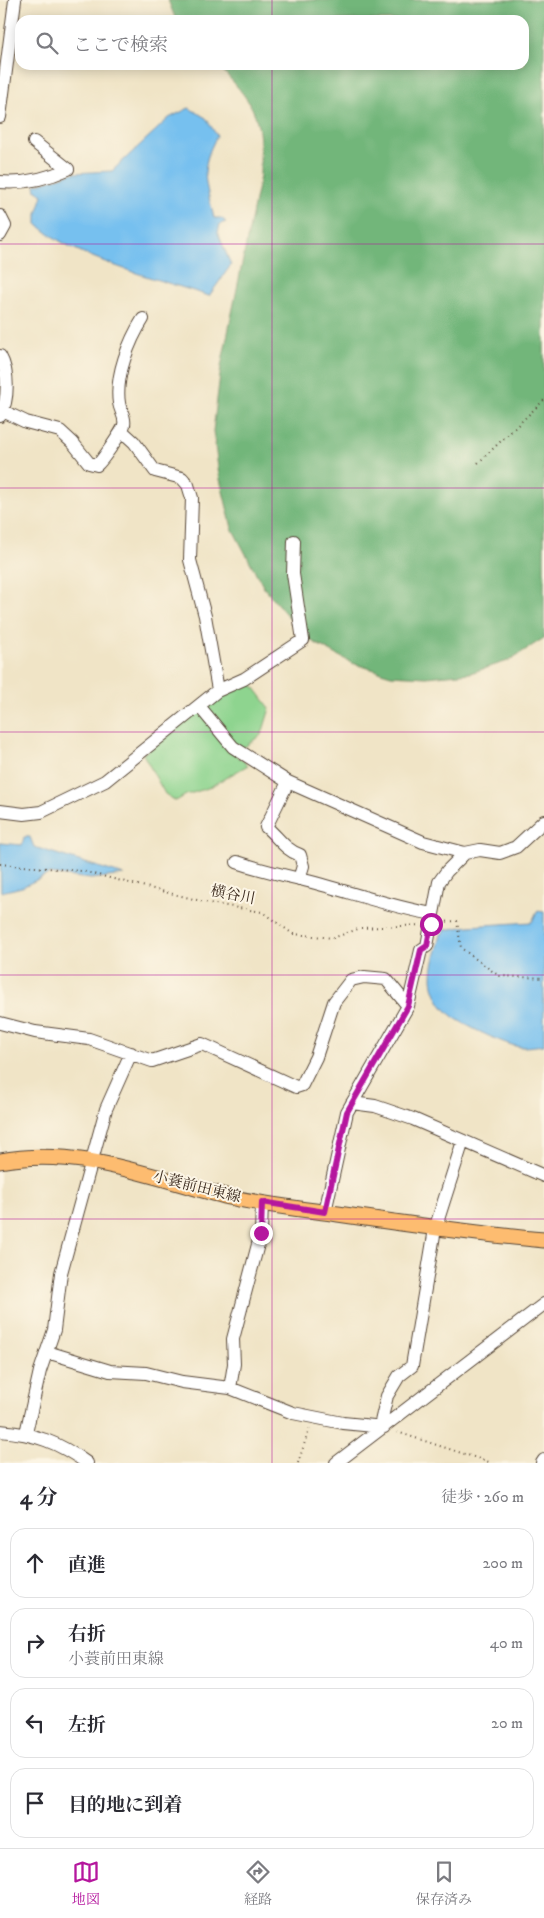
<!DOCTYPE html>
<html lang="ja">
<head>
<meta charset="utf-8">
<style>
  :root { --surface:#fff; --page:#f7f7f7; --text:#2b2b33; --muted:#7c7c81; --line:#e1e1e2; --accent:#b5179e }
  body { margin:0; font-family:"IM FELL DW Pica","Noto Serif JP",serif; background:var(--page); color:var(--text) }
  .stop { position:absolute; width:15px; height:15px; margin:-11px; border:4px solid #b5179e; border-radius:50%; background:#fff }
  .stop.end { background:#b5179e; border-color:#fff; box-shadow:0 1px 5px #0008 }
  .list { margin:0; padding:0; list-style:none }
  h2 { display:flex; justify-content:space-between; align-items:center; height:65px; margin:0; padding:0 20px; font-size:21px }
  h2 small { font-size:16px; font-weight:400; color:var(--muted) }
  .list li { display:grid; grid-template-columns:32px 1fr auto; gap:15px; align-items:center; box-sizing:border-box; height:70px; margin:0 10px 10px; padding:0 10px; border:1px solid var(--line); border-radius:15px }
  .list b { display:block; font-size:19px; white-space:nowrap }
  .list p { margin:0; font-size:16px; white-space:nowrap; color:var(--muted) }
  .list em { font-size:16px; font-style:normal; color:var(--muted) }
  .icon { flex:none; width:28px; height:28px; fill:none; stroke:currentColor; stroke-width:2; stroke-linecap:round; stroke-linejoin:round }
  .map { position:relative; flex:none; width:544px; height:1463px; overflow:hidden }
  .search { position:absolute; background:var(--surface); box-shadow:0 2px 12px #0003; left:15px; right:15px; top:15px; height:55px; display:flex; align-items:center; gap:12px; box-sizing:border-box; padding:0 18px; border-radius:15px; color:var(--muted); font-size:19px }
  .sheet { height:385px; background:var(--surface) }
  nav { display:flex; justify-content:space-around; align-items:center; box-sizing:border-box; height:70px; border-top:1px solid var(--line); background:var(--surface); font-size:14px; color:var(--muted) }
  nav a { display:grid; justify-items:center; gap:2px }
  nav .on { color:var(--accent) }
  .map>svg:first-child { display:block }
  .green { fill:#8ed48f; stroke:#647f56 }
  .forest { fill:#72b67a; stroke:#56704c }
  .water { fill:#76c0ef; stroke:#587586 }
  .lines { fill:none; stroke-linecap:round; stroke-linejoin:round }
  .minor-casing { stroke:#564637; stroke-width:14 }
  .major-casing { stroke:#564637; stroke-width:17 }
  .path { stroke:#564637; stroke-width:2; stroke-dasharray:1 4; stroke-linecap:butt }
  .minor { stroke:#fff; stroke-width:12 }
  .major { stroke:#fdbc6f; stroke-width:15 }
  .route { stroke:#b5179e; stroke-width:6 }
  .grid { fill:none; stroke:#b5179e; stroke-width:1; stroke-opacity:0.55 }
  .labels { text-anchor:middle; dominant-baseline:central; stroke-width:4; stroke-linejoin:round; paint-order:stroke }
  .street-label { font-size:15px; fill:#3b2a1e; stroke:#fcf5e5 }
</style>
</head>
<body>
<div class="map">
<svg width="544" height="1463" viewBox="0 0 544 1463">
  <rect width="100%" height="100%" fill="#fcf5e5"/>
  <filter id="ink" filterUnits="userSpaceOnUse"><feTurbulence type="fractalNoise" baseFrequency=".02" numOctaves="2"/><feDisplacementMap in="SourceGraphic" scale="10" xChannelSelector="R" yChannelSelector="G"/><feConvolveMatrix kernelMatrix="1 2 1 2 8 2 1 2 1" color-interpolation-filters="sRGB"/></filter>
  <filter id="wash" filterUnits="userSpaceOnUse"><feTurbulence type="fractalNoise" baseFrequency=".0096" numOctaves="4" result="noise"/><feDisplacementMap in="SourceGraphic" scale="20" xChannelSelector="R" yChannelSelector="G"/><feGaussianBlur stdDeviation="1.12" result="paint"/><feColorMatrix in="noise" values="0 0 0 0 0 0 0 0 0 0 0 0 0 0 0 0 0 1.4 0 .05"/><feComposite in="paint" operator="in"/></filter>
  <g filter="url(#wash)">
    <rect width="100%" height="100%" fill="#f0e4c6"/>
    <path class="green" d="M248,679L270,708L262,734L235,754L248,765L208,788L186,795L176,801L165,794L143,754L198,710Z"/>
    <path class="forest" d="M168,0H544V638L508,661L470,673L426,677L391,675L352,663L306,638L264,588L232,528L219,475L213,431L221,367L260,176C260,158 262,133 255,115C248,96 231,80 218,65H524V20H176Z"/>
    <path class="water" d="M189,108L206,118L217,136C198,170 206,182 214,218H221L226,222L220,224L218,233L231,265L209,296C162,280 71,258 37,224V214L43,195L36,191L35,185L73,173L112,171L169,118Z
      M24,837H30L34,847L124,875L91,879L49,874L22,887L1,892L0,843L22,845Z
      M537,911L544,912V1045C536,1046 528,1047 521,1047C507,1046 461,1024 451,1015C442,1008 436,997 433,986C429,968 438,951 441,934L444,933V930L469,926L532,922Z"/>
  </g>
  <g filter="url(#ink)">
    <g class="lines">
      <defs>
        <path id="minor" d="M0,117L15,0
          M0,182C24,184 46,179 68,169L34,142
          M0,216L5,226L0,235
          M0,356C9,372 9,400 0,416
          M3,411L26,422L60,431L73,443L89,463L97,465C100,464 124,429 124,425C126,417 120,411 119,403C115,376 129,341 143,319
          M123,432L134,442L155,471L182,478L188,485L192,498L190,560L205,616L218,690
          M199,706L233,747L288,782L423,842L465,853
          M288,782L266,827C278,837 285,850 300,855L303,866L299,879
          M0,811L24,814L41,812L105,781L217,691L244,679L303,640L293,574L294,541
          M237,862C258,869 278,874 300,879C345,890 387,906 433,914
          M0,1023L35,1032L89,1039L152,1061L202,1044L296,1087L302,1085L316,1057L334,1002L351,980L364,977L386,979L408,1006
          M352,1103L375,1106L413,1119L544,1176
          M325,1212L347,1112L408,1006L421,950L427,946L439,882L447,871L465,853L480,850L500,853L516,847L544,821
          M47,1352L110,1371L146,1373L182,1382L230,1388L293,1413L343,1423L384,1427
          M230,1388L234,1364L233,1339L261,1233L262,1203
          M380,1426L387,1396L399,1376L412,1366L435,1229L463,1141
          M0,1431C36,1434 58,1442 87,1463
          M26,1433L40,1371L54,1330L61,1273L106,1109L131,1053
          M336,1463L544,1304
          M542,1463L544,1460"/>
        <path id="major" d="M0,1161C79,1146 153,1178 229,1197C265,1205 302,1209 338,1214C406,1224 475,1234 544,1240"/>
      </defs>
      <use href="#minor" class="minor-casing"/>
      <use href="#major" class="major-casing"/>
      <path class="path" d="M478,463L544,400
        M0,864L82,871L209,903L262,912L293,934L333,938L361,928L420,925
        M442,922L457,921L461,948L499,976L544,978
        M397,1432L492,1463
        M298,1463L310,1427"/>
      <use href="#minor" class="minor"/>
      <use href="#major" class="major"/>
    </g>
  </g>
  <g class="lines" filter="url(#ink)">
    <path class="route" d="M261,1233L262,1202L325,1212L347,1112L408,1006L421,950L427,946L431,924"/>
  </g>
  <path class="grid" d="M272,0V20M272,65V1463M0,244H544M0,488H544M0,732H544M0,975H544M0,1219H544"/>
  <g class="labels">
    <g class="street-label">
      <text transform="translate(233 895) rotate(11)">横谷川</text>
      <text transform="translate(197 1187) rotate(14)">小蓑前田東線</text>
    </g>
  </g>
</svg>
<div class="stop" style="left:431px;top:924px"></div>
<div class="stop end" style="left:261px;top:1233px"></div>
<div class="search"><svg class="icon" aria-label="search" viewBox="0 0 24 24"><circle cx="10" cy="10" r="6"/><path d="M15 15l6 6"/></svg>ここで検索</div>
</div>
<section class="sheet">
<h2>4 分<small>徒歩 · 260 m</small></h2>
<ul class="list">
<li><svg class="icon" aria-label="ahead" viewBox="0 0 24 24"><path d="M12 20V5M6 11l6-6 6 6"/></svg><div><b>直進</b></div><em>200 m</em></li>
<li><svg class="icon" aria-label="right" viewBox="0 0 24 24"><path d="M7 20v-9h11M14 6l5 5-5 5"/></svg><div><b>右折</b><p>小蓑前田東線</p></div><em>40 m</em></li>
<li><svg class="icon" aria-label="left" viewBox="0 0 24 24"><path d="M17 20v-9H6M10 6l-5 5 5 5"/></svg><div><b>左折</b></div><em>20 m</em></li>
<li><svg class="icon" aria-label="arrive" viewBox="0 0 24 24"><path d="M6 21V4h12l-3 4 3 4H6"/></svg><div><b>目的地に到着</b></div></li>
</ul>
</section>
<nav>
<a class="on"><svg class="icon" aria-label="map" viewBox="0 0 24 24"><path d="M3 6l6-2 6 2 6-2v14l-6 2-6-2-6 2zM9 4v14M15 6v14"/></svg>地図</a>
<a><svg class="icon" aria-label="directions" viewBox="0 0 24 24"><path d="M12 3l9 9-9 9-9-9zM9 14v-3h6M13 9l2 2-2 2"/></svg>経路</a>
<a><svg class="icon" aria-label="saved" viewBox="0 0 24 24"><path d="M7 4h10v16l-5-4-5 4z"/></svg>保存済み</a>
</nav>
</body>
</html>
